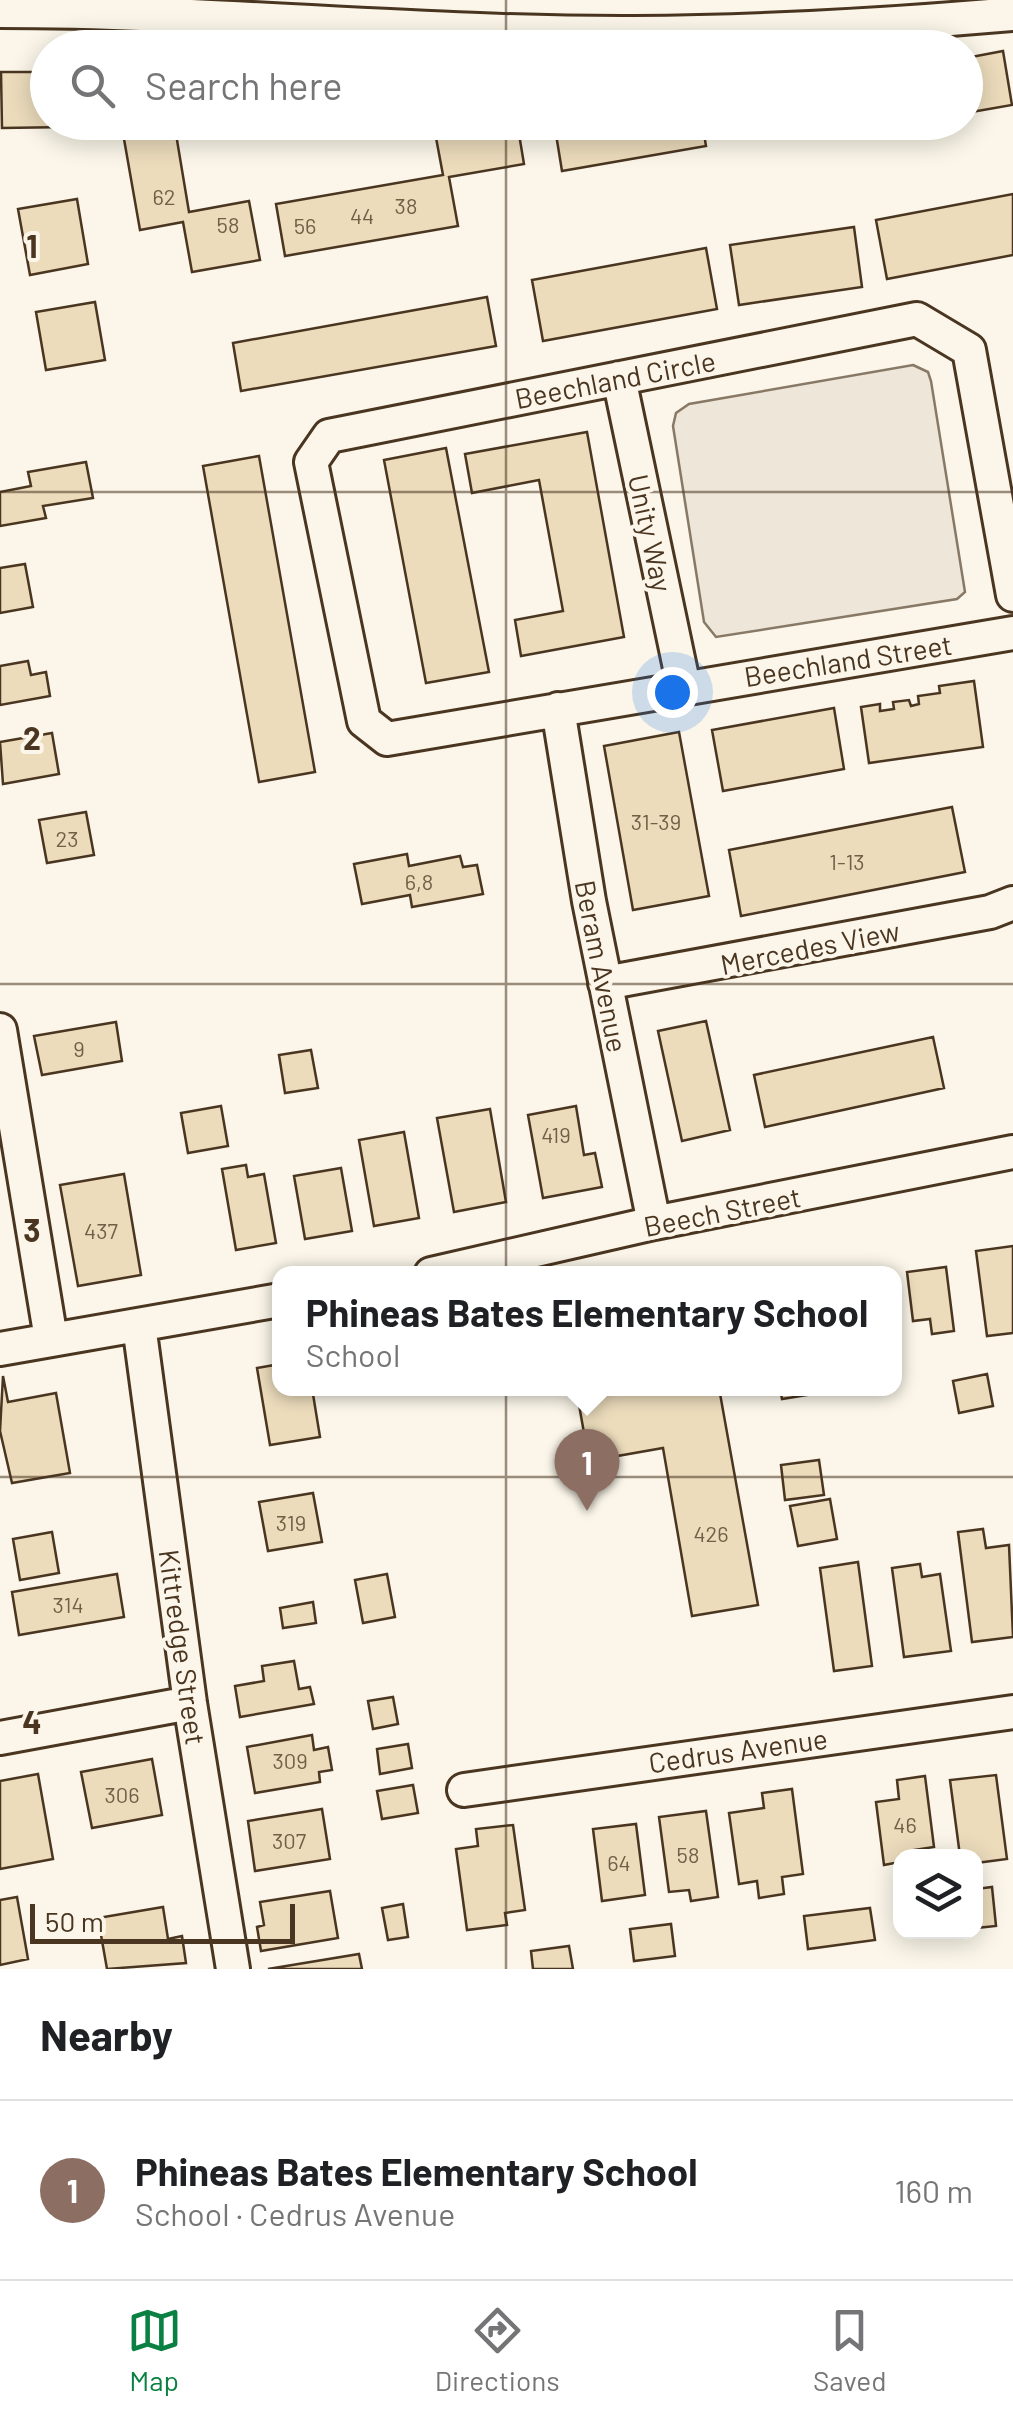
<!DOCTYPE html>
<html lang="en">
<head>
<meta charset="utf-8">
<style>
  :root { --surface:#fff; --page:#f6f6f6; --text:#202124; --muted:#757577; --line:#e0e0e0; --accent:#0b8043 }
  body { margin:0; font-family:Barlow,sans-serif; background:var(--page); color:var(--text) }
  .controls { position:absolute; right:30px; bottom:30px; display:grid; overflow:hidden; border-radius:20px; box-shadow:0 5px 25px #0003 }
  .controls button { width:90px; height:90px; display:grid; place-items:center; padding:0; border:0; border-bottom:2px solid var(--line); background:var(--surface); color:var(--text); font:50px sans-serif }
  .scale { position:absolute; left:30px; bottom:25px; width:265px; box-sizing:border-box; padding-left:10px; border:5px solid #4a3520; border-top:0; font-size:28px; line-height:35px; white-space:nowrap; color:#4a3520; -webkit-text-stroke:8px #fbf6e9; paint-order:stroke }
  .you { position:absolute; left:672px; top:692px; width:35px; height:35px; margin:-25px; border:8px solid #fff; border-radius:50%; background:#1a73e8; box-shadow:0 0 0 15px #1a73e833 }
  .badge { display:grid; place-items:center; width:65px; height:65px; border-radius:50%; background:var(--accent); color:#fff; font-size:32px; font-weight:700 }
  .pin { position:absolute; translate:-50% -82px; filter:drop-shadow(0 2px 5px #0008) }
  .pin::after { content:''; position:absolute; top:52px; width:35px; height:30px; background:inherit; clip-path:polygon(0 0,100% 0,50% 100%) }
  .popup { position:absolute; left:272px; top:1266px; width:630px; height:130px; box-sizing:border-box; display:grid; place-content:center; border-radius:20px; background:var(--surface); filter:drop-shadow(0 2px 8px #0005); font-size:32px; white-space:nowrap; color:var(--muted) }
  .popup b { font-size:38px; color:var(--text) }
  .popup::after { content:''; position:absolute; left:50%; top:100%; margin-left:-20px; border:20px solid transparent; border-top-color:var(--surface) }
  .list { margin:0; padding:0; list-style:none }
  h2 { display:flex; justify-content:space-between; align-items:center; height:130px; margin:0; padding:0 40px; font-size:42px }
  h2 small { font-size:32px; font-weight:400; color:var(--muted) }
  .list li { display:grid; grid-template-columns:65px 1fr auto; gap:30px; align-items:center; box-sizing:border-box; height:180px; padding:0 40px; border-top:2px solid var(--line) }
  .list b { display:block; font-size:38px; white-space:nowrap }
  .list p { margin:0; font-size:32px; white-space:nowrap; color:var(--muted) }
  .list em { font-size:32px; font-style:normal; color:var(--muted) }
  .icon { flex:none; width:55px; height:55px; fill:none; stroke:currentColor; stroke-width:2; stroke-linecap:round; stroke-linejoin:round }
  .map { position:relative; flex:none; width:1013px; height:1969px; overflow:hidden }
  .search { position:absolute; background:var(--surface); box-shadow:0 5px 25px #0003; left:30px; right:30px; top:30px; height:110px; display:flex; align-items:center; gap:25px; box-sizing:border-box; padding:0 35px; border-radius:55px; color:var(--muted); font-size:38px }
  .sheet { height:310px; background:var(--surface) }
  nav { display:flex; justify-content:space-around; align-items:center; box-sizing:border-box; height:140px; border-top:2px solid var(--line); background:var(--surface); font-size:28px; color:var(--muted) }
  nav a { display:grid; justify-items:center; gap:5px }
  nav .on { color:var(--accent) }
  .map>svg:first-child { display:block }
  .green { fill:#ede6d9; stroke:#887966; stroke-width:2.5 }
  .building { fill:#ecdcbc; stroke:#4a3520; stroke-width:2.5 }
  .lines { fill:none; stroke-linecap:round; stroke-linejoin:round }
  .minor-casing { stroke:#4a3520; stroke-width:38 }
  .minor { stroke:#fbf6e9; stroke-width:32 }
  .grid { fill:none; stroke:#4a3520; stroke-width:2.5; stroke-opacity:0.55 }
  .labels { text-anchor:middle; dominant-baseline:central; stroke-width:8; stroke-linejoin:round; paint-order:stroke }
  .number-label { font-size:22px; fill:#725f47 }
  .street-label { font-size:28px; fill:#4a3520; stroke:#fbf6e9 }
  .grid-label { font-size:32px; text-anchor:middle; font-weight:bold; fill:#4a3520; stroke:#fbf6e9; stroke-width:8; stroke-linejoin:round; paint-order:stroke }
</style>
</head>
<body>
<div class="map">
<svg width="1013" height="1969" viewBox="0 0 1013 1969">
  <rect width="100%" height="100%" fill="#fbf6e9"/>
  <path class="green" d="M913,365L928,372L931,381L965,592L957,599L716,637L704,622L673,426L676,413L689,404Z"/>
  <path class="building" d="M1003,51L1012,105L966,113V58Z
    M1,72H48V122H69V127L2,128Z
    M121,122H174L189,212L249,201L260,260L192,272L183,222L140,230Z
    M461,122H517L524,164L449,177L458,226L285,256L276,204L443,175L434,127Z
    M554,122H702L706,146L562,171Z
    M755,122H816L757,133Z
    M831,122H911L833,136Z
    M1013,194V255L887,279L876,220Z
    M77,199L88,264L30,275L18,209Z
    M854,227L862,287L739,305L730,245Z
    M706,248L717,309L543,341L532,280Z
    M487,297L496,346L241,391L233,343Z
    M95,302L105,360L46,370L36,312Z
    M587,432L624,637L521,656L515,620L563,611L539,480L472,493L465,454Z
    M446,448L489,672L426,683L384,460Z
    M259,456L315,772L259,782L203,466Z
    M86,462L93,498L43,506L46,518L0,526V492L31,486L28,472Z
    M25,564L33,607L0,613V568Z
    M28,661L31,675L46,672L50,696L0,705V666Z
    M974,681L983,747L869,763L861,707L880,704V711L894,709L893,702L909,700L911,706L919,704L918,696L940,693L939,686Z
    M834,708L844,769L723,791L712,730Z
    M679,732L709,896L633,910L604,746Z
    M52,733L59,774L3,784L0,742Z
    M952,807L965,872L741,916L729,850Z
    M86,812L94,855L47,863L39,820Z
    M407,854L409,866L460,856L463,867L477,865L483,894L412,907L410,895L362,904L354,864Z
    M706,1021L730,1130L682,1141L658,1031Z
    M116,1022L122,1061L42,1075L34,1036Z
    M933,1037L944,1088L765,1127L754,1075Z
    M311,1050L318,1088L285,1093L279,1055Z
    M221,1106L228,1146L188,1153L181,1113Z
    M576,1106L584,1155L595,1153L602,1187L543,1198L528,1115Z
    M490,1109L506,1202L454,1212L437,1118Z
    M404,1132L419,1218L374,1226L359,1140Z
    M246,1165L248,1177L264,1174L276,1243L236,1250L222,1169Z
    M341,1168L352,1231L305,1239L294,1176Z
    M124,1174L141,1275L78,1286L60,1185Z
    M1013,1246V1333L987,1336L976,1251Z
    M946,1267L954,1331L932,1334L930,1319L913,1321L907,1272Z
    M280,1364V1388H312L320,1437L270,1445L257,1368Z
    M987,1374L993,1406L959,1413L953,1381Z
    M3,1376L8,1402L56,1393L70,1473L12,1483L0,1431Z
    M576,1388H719L758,1605L692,1616L663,1448L589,1461Z
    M780,1388H806L807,1395L782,1399Z
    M819,1460L824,1495L785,1500L781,1465Z
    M313,1493L322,1542L268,1551L259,1502Z
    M830,1499L837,1539L798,1546L790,1506Z
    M983,1529L986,1548L1009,1545L1013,1637L972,1642L958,1532Z
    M52,1532L59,1573L20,1580L13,1539Z
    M858,1562L872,1666L834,1671L820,1568Z
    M920,1564L922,1577L940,1574L951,1651L904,1657L892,1568Z
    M117,1574L124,1617L19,1635L12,1592Z
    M387,1574L395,1617L363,1623L355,1580Z
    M313,1602L316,1623L283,1628L280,1608Z
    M294,1661L299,1689L310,1687L314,1704L240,1717L235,1686L264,1681L262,1666Z
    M393,1697L398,1724L373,1729L368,1701Z
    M312,1735L314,1750L328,1747L332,1770L319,1772L320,1782L255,1793L247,1747Z
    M408,1744L412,1768L380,1774L377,1749Z
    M152,1759L162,1815L92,1828L81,1772Z
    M38,1774L53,1859L0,1869V1781Z
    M996,1775L1007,1859L976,1863V1856H960L950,1780Z
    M925,1776L934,1847L914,1850L915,1856H900V1862L884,1865L876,1802L899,1799L897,1780Z
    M413,1785L418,1813L382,1819L377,1791Z
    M792,1789L803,1874L782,1877L784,1894L759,1898L757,1881L739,1884L729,1813L764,1808L762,1793Z
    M322,1809L330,1859L255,1871L248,1821Z
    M706,1811L718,1897L691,1901L689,1890L669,1892L659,1817Z
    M636,1824L645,1895L602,1901L593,1829Z
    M513,1825L525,1910L505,1913L507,1925L467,1930L456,1849L478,1846L476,1829Z
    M992,1887L996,1926L976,1928V1889Z
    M330,1891L338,1938L261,1951L257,1927L264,1925L260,1902Z
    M17,1897L28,1959L0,1965V1900Z
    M403,1904L408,1937L388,1940L382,1908Z
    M163,1907L168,1939L182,1936L186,1963L107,1969L98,1918Z
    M870,1908L875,1940L808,1949L804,1916Z
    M671,1924L675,1956L634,1961L630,1929Z
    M569,1946L573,1969H533L531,1951Z
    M359,1954L362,1969H268Z"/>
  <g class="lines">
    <defs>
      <path id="minor" d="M0,11C212,11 423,34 635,33C761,32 888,25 1013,14
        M619,378L684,687
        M1013,595L969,350L917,319L329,436L311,462L364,721L387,739L1013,633
        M558,709L589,901L654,1223
        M605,983L990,912L1013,903
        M0,1030L51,1339
        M431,1274L654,1223L1013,1152
        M139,1325L190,1703L233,1969
        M0,1349L280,1300
        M0,1738L190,1703
        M464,1790L1013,1712"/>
    </defs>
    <use href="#minor" class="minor-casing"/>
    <use href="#minor" class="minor"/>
  </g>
  <path class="grid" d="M506,0V48M506,122V1969M0,492H1013M0,984H1013M0,1477H1013"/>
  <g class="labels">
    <g class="number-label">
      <text x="164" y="196">62</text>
      <text x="406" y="205">38</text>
      <text x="362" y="215">44</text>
      <text x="228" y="224">58</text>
      <text x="305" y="225">56</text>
      <text x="656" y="821">31-39</text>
      <text x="67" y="838">23</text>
      <text x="847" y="861">1-13</text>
      <text x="419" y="881">6,8</text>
      <text x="79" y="1048">9</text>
      <text x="556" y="1134">419</text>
      <text x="101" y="1230">437</text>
      <text x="291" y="1522">319</text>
      <text x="711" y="1533">426</text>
      <text x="68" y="1604">314</text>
      <text x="290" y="1760">309</text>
      <text x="122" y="1794">306</text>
      <text x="905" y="1824">46</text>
      <text x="289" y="1840">307</text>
      <text x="688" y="1854">58</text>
      <text x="619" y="1862">64</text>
    </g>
    <g class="street-label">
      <text transform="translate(615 379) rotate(-11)">Beechland Circle</text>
      <text transform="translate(651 533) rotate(78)">Unity Way</text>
      <text transform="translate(848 660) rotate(-9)">Beechland Street</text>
      <text transform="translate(810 947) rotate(-11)">Mercedes View</text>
      <text transform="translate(602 966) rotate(79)">Beram Avenue</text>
      <text transform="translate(722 1211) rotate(-11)">Beech Street</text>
      <text transform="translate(183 1647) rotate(82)">Kittredge Street</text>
      <text transform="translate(738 1750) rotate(-8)">Cedrus Avenue</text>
    </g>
  </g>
  <g class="grid-label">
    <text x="32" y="258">1</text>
    <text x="32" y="750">2</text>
    <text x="32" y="1242">3</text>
    <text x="32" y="1734">4</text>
  </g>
</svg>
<div class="controls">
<button><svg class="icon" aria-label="layers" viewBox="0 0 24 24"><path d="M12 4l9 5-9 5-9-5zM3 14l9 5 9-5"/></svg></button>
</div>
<div class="scale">50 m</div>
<div class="you"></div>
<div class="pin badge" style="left:587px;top:1511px;background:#8d6e63">1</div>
<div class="popup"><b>Phineas Bates Elementary School</b>School</div>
<div class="search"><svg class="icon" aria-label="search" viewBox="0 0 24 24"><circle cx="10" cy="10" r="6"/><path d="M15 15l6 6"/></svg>Search here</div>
</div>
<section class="sheet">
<h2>Nearby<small></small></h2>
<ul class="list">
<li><span class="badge" style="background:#8d6e63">1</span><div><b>Phineas Bates Elementary School</b><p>School · Cedrus Avenue</p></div><em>160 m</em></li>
</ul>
</section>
<nav>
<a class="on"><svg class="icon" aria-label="map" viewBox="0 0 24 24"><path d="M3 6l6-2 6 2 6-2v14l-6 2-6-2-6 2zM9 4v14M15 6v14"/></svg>Map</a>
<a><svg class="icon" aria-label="directions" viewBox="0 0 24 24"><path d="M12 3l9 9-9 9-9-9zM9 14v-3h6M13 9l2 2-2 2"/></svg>Directions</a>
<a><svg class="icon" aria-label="saved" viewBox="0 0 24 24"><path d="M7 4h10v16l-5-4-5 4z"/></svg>Saved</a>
</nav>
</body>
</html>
